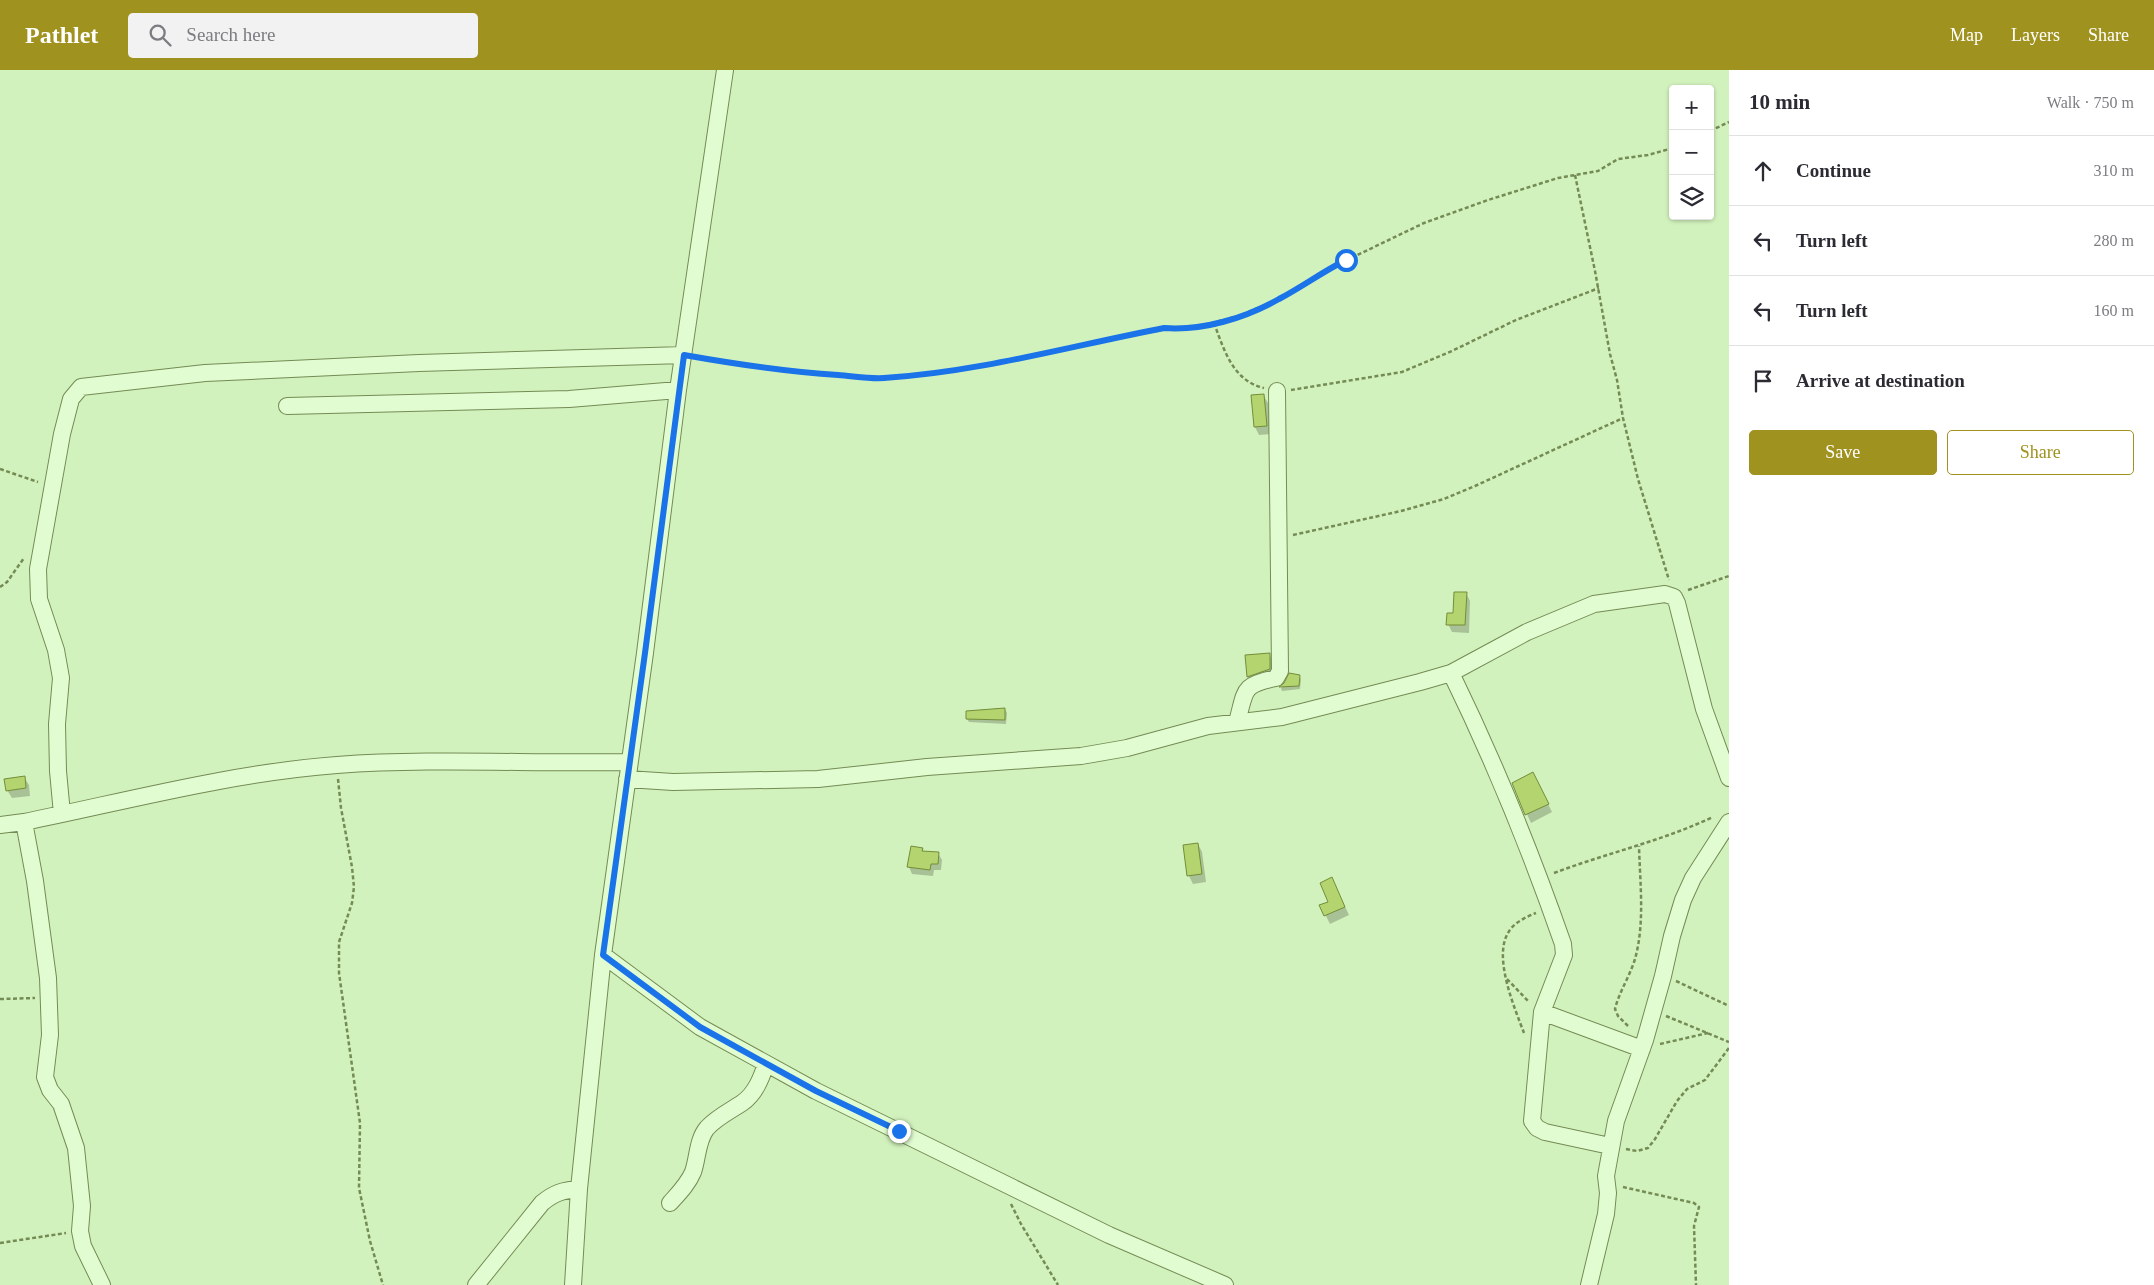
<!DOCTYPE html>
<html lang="en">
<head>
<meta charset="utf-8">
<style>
  :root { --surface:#fff; --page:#f2f2f3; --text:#2b2b33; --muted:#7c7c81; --line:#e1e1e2; --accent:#a0921f }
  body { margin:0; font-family:"Times New Roman",serif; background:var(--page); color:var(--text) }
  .controls { position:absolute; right:15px; top:15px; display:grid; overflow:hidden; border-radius:5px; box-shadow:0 1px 4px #0004 }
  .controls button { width:45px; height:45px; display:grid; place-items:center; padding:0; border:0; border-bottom:1px solid var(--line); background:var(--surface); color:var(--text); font:25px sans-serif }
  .stop { position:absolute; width:15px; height:15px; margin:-11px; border:4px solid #1a73e8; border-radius:50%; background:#fff }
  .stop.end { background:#1a73e8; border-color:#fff; box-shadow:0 1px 5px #0008 }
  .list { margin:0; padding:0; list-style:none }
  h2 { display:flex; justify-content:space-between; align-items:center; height:65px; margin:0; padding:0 20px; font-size:21px }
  h2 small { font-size:16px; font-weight:400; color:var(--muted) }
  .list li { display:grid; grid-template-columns:32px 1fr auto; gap:15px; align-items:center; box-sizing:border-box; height:70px; padding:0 20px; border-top:1px solid var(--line) }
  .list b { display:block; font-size:19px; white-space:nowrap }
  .list em { font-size:16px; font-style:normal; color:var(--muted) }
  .actions { display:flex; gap:10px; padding:15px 20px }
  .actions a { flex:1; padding:11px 0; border:1px solid var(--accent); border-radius:5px; text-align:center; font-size:18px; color:var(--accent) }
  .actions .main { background:var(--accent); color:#fff }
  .icon { flex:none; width:28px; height:28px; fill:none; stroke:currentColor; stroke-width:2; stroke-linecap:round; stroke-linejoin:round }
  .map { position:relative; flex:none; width:1729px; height:1215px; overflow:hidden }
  header { display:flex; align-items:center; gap:30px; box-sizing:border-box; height:70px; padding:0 25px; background:var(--accent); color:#fff }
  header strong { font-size:24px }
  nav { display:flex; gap:28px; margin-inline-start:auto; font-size:18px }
  .search { width:350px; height:45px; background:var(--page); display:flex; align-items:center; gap:12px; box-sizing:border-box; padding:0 18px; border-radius:5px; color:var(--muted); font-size:19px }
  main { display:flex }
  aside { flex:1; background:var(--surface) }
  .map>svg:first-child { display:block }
  .shadow { fill:#0003 }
  .building { fill:#b4d46f; stroke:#748d38 }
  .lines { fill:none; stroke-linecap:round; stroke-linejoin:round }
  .minor-casing { stroke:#748b54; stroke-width:18 }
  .path { stroke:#748b54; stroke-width:2.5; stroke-dasharray:4 2.5; stroke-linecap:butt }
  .minor { stroke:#e2fcd1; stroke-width:16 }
  .route { stroke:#1a73e8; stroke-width:6 }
</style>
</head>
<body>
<header>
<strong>Pathlet</strong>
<div class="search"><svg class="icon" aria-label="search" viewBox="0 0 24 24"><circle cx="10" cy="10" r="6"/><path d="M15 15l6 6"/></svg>Search here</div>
<nav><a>Map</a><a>Layers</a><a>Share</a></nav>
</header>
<main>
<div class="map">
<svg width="1729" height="1215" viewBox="0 0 1729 1215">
  <rect width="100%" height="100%" fill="#d2f2bd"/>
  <path class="shadow" d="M1263,325L1268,333L1271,364L1259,365L1255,357Z
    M1466,523L1470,531L1469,563L1452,562L1448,554Z
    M1269,584L1273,591V605L1252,613L1248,607L1246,586Z
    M1299,606L1301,609L1300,619L1282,621L1281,618Z
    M1005,639L1007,643L1006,654L969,652L967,649Z
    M24,707L29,715L30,726L12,728L7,720Z
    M1537,712L1552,742L1531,753L1513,713Z
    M1198,774L1202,782L1206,812L1193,814L1189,806Z
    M922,779L924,782L938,783L942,790L941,800H934L933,806L912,804L909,797Z
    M1332,809L1349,845L1330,854L1321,836L1329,832Z"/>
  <path class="building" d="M1264,324L1267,356L1254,357L1251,325Z
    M1454,522H1467L1465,555H1446L1447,543H1453Z
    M1270,583V599L1247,607L1245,585Z
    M1289,603L1300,605L1299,616L1279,617L1284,613Z
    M1005,638V650L966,649V641Z
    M1533,702L1549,734L1525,745L1512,713Z
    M25,706L26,718L6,721L4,709Z
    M1198,773L1202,804L1187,806L1183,775Z
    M911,776L923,778L922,781L939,782L938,794H931L930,800L907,797Z
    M1332,807L1345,837L1324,846L1319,835L1328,832L1320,813Z"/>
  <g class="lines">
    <defs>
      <path id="minor" d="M287,336L569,329L678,320
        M1451,603C1494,691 1531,782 1563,874L1564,885L1542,942L1532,1051L1537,1058L1545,1062L1610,1076
        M1237,652C1246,620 1241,615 1276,608L1280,601L1277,321
        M627,709L673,712L818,709L927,697L1081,686L1127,678L1208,656L1282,647L1420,612L1451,603L1527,562L1594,534L1665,524L1674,527L1677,533L1704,639L1729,708
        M62,744L58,701L57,654L61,608L56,580L39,529L38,499L62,364L71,329L81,317L205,303L419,293L684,285
        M24,752L35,811L48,908L50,965L45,1007L50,1020L61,1034L76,1078L82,1136L80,1161L83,1176L102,1215
        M0,755L24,752C127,731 231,703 337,695C434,688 532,694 629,692
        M603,885L700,957L816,1021L1109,1165L1225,1215
        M1542,942L1642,979
        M670,1133C679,1123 688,1114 693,1102C698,1088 697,1070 707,1058C717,1047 730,1041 742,1033C755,1024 761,1009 766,994
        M476,1215L542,1133C554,1123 563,1120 579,1119
        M573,1215L579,1119L603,885L645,583L678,320L725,0
        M1589,1215L1606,1144L1608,1123L1606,1106L1616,1051L1645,970L1663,906L1672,866L1683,830L1693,808L1729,752"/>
    </defs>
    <use href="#minor" class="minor-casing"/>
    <path class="path" d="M1710,61L1729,52
      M1575,105L1595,201L1610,284L1617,310L1623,348L1638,409L1669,510
      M1214,253C1224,280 1233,311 1264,318
      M698,287L819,304L882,308L936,303L998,293L1164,257L1192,258L1239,246L1279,229L1322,202L1424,153L1488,130L1558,108L1598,101L1618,89L1648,85L1673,78
      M1291,320L1402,302L1452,281L1516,250L1599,218
      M0,399L38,412
      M1293,465L1401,441L1444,429L1475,416L1623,348
      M0,517L7,512L24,488
      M1688,520L1729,506
      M338,709L341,738L352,797L354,817L352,833L339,872V903L360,1053L359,1118L370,1171L383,1215
      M1554,803C1607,783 1662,771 1713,747
      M1507,909L1529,932
      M1676,911L1729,936
      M0,929L35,928
      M1666,946L1729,972
      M1628,956L1618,946L1615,939C1619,922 1630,906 1635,889C1645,853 1640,814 1639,776
      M1524,963C1515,939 1493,888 1508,863C1513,853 1526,847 1536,843
      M1660,974L1708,963
      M1626,1079L1637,1081L1648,1078L1655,1069L1677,1031L1687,1019L1705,1010L1729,978
      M1623,1117L1694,1133L1699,1137L1694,1156L1696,1215
      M1011,1134L1021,1154L1058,1215
      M0,1173L66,1163"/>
    <use href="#minor" class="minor"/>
  </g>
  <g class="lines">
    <path class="route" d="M899,1061L816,1021L700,957L603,885L645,583L684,285C735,294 786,302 838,305C853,306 869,309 884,308C979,302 1071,276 1164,258C1203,261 1245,248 1279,229C1302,217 1322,202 1346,190"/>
  </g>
</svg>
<div class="controls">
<button>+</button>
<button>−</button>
<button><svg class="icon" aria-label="layers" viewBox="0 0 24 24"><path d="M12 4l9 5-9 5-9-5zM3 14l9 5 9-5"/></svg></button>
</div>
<div class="stop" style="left:1346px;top:190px"></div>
<div class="stop end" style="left:899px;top:1061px"></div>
</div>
<aside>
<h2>10 min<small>Walk · 750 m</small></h2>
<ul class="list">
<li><svg class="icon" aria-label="ahead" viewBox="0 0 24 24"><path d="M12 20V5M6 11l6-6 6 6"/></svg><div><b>Continue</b></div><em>310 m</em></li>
<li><svg class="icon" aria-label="left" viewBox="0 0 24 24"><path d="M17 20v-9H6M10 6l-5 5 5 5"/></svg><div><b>Turn left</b></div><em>280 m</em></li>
<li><svg class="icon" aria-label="left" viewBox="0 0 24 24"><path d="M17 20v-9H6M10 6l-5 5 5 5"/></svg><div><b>Turn left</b></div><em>160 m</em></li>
<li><svg class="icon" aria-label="arrive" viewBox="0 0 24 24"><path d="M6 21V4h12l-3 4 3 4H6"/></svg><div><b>Arrive at destination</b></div></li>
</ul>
<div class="actions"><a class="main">Save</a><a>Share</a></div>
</aside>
</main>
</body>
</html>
